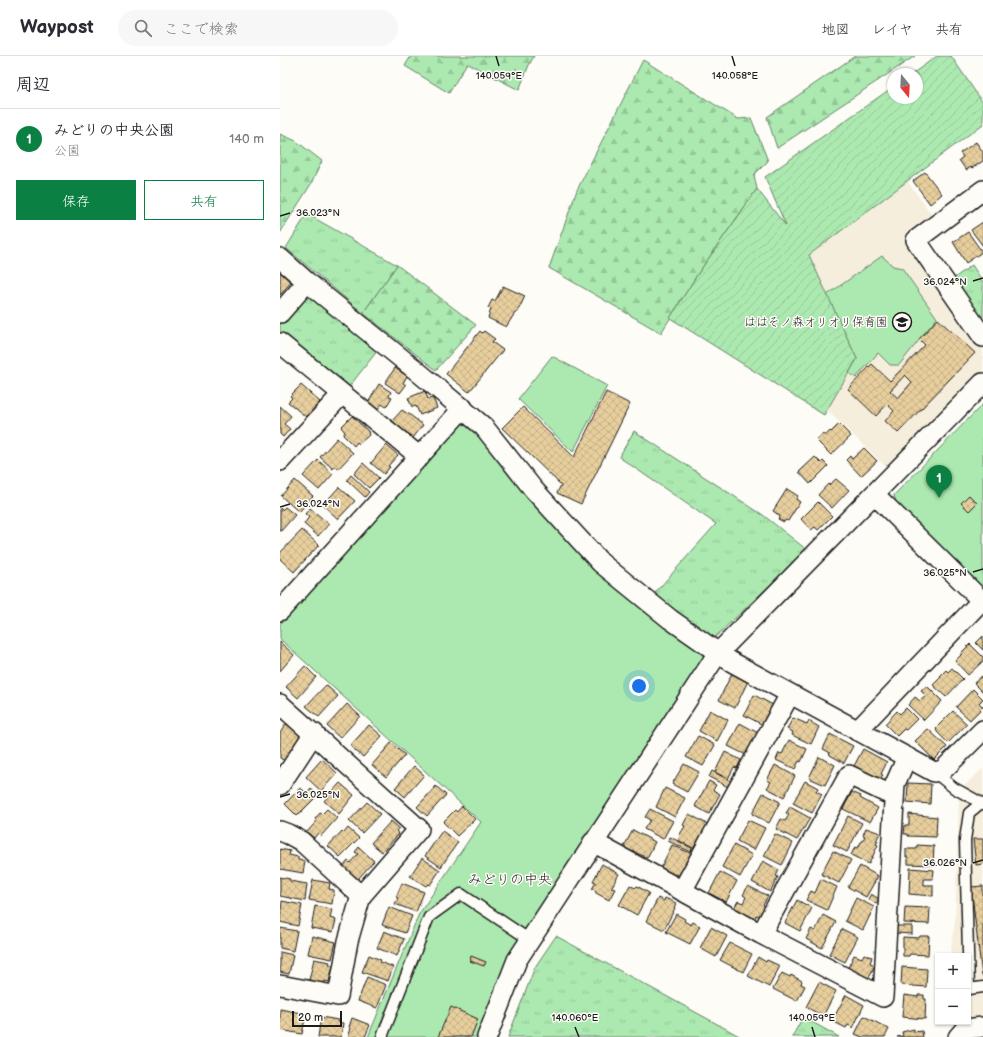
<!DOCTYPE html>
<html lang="ja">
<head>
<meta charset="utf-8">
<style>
  :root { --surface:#fff; --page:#f7f7f7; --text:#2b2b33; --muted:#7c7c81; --line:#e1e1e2; --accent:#0b8043 }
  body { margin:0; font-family:"Balsamiq Sans","Klee One",sans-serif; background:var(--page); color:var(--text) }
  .controls { position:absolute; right:12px; bottom:12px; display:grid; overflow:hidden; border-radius:0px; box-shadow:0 1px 3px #0004 }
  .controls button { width:36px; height:36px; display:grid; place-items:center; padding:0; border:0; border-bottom:1px solid var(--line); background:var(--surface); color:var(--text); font:20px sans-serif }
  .compass { position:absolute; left:607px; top:12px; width:36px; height:36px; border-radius:50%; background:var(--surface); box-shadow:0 1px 3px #0004; rotate:162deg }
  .scale { position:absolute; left:12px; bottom:10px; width:50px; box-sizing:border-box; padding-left:4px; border:2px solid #1c1c1c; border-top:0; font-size:11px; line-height:14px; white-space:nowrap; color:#1c1c1c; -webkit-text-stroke:3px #fdfcf7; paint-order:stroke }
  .you { position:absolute; left:359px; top:630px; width:14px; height:14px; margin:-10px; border:3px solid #fff; border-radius:50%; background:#1a73e8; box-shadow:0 0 0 6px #1a73e833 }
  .badge { display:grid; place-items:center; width:26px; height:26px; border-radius:50%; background:var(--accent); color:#fff; font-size:13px; font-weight:700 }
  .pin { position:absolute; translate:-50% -33px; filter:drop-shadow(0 1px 2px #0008) }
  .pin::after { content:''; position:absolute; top:21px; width:14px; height:12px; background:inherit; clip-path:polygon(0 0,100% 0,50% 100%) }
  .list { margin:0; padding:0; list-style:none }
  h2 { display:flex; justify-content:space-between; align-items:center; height:52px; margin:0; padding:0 16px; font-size:17px }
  h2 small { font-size:13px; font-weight:400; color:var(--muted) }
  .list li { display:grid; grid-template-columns:26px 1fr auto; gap:12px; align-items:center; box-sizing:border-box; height:60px; padding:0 16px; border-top:1px solid var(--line) }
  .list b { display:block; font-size:15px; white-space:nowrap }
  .list p { margin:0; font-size:13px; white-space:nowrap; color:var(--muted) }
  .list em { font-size:13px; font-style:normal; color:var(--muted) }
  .actions { display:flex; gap:8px; padding:12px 16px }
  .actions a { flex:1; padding:9px 0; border:1px solid var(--accent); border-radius:0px; text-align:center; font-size:14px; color:var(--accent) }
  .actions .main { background:var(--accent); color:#fff }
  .icon { flex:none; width:22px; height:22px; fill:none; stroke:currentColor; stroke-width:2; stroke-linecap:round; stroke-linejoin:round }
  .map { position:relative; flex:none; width:703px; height:981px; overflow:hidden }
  header { display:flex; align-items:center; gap:24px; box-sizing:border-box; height:56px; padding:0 20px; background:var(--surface); border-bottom:1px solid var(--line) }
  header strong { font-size:19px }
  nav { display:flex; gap:22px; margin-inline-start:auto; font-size:14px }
  .search { width:280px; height:36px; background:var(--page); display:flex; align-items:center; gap:10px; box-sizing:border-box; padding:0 14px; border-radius:22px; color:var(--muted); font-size:15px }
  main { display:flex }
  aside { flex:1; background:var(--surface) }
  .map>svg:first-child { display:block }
  .built { fill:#f6eedc }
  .grass { fill:url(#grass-tufts); stroke:#648266 }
  .forest { fill:url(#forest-firs); stroke:#648266 }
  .park { fill:#ace9b0; stroke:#648266 }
  .garden { fill:url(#garden-furrows); stroke:#648266 }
  .building { fill:url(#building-cross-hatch); stroke:#1c1c1c; fill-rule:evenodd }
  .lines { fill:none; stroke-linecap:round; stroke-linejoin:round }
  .service-casing { stroke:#1c1c1c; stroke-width:13 }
  .minor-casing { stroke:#1c1c1c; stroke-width:22 }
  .service { stroke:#fdfcf7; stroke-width:10 }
  .minor { stroke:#fdfcf7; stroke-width:19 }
  .ticks { fill:none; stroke:#1c1c1c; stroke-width:1.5 }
  .labels { text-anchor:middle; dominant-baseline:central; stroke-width:3; stroke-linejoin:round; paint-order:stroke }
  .poi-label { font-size:12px; fill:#1c1c1c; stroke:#fdfcf7; text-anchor:end }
  .quarter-label { font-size:14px; fill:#1c1c1c; stroke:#fdfcf7 }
  .ticks-label { font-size:10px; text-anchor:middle; fill:#1c1c1c; stroke:#fdfcf7; stroke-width:3; stroke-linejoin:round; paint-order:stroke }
</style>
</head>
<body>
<header>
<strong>Waypost</strong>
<div class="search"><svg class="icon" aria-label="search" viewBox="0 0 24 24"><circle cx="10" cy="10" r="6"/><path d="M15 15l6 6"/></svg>ここで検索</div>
<nav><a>地図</a><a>レイヤ</a><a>共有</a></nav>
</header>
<main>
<aside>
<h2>周辺<small></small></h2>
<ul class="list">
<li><span class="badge">1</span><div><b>みどりの中央公園</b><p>公園</p></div><em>140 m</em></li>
</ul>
<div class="actions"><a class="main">保存</a><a>共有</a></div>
</aside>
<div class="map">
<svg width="703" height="981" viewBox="0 0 703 981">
  <defs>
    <pattern id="grass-tufts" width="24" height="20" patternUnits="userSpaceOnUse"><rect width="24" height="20" fill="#ace9b0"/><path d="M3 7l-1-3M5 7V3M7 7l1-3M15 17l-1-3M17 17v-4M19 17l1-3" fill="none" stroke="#93c797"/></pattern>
    <pattern id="forest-firs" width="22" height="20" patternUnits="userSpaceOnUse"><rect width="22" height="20" fill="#ace9b0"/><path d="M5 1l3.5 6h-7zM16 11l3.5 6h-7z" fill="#93c797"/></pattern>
    <pattern id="garden-furrows" width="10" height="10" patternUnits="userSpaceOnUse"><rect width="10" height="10" fill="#ace9b0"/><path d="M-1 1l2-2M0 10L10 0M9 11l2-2" fill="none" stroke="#93c797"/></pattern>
    <pattern id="building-cross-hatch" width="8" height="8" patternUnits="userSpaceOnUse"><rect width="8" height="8" fill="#e7ce9d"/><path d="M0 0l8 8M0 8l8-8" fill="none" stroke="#c6b087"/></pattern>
  </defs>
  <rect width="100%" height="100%" fill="#fdfcf7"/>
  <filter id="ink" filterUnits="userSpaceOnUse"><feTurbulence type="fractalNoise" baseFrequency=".025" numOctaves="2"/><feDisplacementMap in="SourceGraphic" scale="8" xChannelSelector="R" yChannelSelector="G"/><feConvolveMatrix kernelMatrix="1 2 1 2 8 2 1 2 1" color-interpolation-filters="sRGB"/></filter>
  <g filter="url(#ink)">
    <path class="built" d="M627,125L653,160L626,181L703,293V317L608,413L547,354L577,303L529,199Z
      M703,712V963L688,964V900H670L675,865L679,740L682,732Z"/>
    <path class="grass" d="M27,158L117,209L83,257L6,192Z
      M692,209L703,226V269L673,223Z
      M24,240H30L98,294L68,332L0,277V267Z
      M354,375L483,459L527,494L433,583L374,538L436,468L339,401Z
      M276,880L461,981H228L255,911Z
      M523,961L559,981H512Z"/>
    <path class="forest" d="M131,0H254L249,9L239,34L187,7L169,37L125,10Z
      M575,0H635L497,92L487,61Z
      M363,4L458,63L471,62L488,105L474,119L477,133L417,219L381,277L269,212L297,134Z
      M0,78L16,85L42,105L31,128L0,177Z
      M117,209L196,269L156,314L83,257Z"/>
    <path class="park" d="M602,200L613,210L622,212L657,262L619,309H610L598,297L576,322L569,317L577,303L547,239Z
      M272,300L327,330L293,396L238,343Z
      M703,348V533L616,446L614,439Z
      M188,367L248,438L422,596L424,603L201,981H88L139,858L201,766L0,583V568L8,557L180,368Z"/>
    <path class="garden" d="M657,0H671L703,47V68L529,199L577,303L544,359L390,262L417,219L477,133L506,170L485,121L613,31V42H637V18H632Z"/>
    <path class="building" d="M696,86L703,96V105L692,112L691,111L686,114L679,104L683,101L680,97Z
      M645,116L662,138L650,148L633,125Z
      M703,166V190L691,174Z
      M688,176L702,196L686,207L673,186Z
      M0,216L11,226L0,239Z
      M223,230L245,240L237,257H235L226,271L208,262L211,253L208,252L212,244L215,245Z
      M658,263L695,297L618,377L605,365L614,355L607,348L596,360L568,333L592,308L610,325L645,289L639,283ZM625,319L632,326L618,342L610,335Z
      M200,275L202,277L204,275L215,283L212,286L223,294L189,336L166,318Z
      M115,312L127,320L123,327L126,329L120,337L105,327Z
      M99,328L111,336L109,340L112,341L106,351L102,348L97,354L88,347Z
      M21,329L40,346L26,361L8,346L12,342L10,340Z
      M145,335L148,343L153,342L157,352L140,359L136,350L132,351L128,342Z
      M326,336L350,348L301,448L277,437L281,429L222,372L243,351L294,401Z
      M0,350L11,360L4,368L10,373L3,381L0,378Z
      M122,354L128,358H129L143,369L133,382L112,365Z
      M72,360L88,375L89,379L79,388L77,386L74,390L63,379L65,376L61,371Z
      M559,368L571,380L551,399L536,384L543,378L545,380L550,375L551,376Z
      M57,382L73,397L58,413L55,410L53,413L40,401Z
      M106,389L118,399L108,410L110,411L104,418L91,407Z
      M584,392L597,405L581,420L566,404L570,400L572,403Z
      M535,401L541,407L543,405L548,410L530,428L519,416Z
      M38,404L53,418L39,434L23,420Z
      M83,407L99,422L89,432L74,418Z
      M71,419L89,436L85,441L67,424Z
      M556,423L569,434L552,452L538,439L548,428L549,429Z
      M15,424L33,440L19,456L1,440Z
      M59,431L75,445L58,463L43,449Z
      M507,433L518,440L516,443L520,446L508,465L506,464L504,466L498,463L500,460L493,455Z
      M689,439L697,447L689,455L681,447Z
      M538,446L552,460L538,474L535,471L531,474L521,463Z
      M5,451L15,459L1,475H0V452L2,454Z
      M30,452L49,468L38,480L24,468L29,461L25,458Z
      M22,474L39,489L14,516L0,503V497Z
      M703,580V594L696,587Z
      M0,586L14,599L0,615Z
      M690,588L703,601V605L688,619L675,605L681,599V597Z
      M25,610L36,621L18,642L6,631Z
      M672,612L683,623L666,641L653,629L661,621L660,620L666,614L668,616Z
      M452,617L468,625L455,652L439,644Z
      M702,620L703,621V636L694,627Z
      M46,629L58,640L39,661L26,650Z
      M647,630L662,645L644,664L628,649L635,641L640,645L646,640L641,635Z
      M693,633L703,643L699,647L703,651L690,664L676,651Z
      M474,639L493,649L483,669L464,659Z
      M67,648L80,660L60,682L47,670Z
      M626,652L637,663L626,674L624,673L617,680L605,668L617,655L620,658Z
      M430,654L448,664L437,685L419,675Z
      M673,655L687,668L668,687L657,676L656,672Z
      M513,662L527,668L529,665L539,671L531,688L512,679L513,676L507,673Z
      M460,667L478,677L466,699L448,690Z
      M6,668L22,678L5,705L0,702V677Z
      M89,669L102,680L83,701L70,690Z
      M648,673L667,691L654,704L635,685Z
      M550,678L573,690L564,707L550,699L549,696L543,693Z
      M418,680L435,689L423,710L406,701Z
      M509,684L527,693L521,706L519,705L515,713L496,704L499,697L502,698Z
      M111,687L125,699L106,721L92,709Z
      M583,693L607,706L601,718L603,719L600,723L574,710Z
      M445,696L461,704L457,712L454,711L448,723L435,716Z
      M539,701L555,709L545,729L529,722Z
      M42,703L57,717L41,735L26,721Z
      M404,708L419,716L407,736L392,728Z
      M495,709L515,720L504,741L487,732L491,726L487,724Z
      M134,710L144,719L125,741L115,732Z
      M432,715L453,726L450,732L429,721Z
      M429,725L436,729L433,734L440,738L429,758L415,750Z
      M525,725L538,732L536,735L542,738L532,757L513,747Z
      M60,727L74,739L59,758L44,745Z
      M628,727L651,728L650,748L627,746Z
      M156,730L166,739L147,760L137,751Z
      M20,732L27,737L31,733L38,739L17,760L5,748Z
      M385,732L405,742L395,761L376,751Z
      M572,736L581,740L580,742L598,752L590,766L563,753Z
      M483,737L500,746L489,767L472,758Z
      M87,746L100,758L82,777L69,765Z
      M182,750L195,763L177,780L163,766L175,754L177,756Z
      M510,751L530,762L517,784L496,773L501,763L505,765L509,759L506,757Z
      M47,753L57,762L41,780L38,777L34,782L27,776L37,765L35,763L40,757L42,758Z
      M370,753L393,765L383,783L364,773L370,764L365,761Z
      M409,758L429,769L415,793L398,784L400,781L399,780L405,770L403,769Z
      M629,758L657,761L656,781L628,780V778H624L625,769H629Z
      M568,760L582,767L567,796L553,789Z
      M468,764L485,772L474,794L457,785Z
      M111,765L119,772L116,775L119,778L102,796L91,787Z
      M68,772L79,782L60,801L48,790L62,775L64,777Z
      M586,772L600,777L596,785H598L596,788L598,789L589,808L571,799L575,791L578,792L581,786H582L585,780L583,779Z
      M353,774L375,786L367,802L353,795L351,796L343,792Z
      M162,775L178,786L161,811L145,800Z
      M495,778L513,787L502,809L484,800Z
      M390,781L412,792L411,796L388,785Z
      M693,783H703V808L696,809Z
      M392,789L412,798L401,820L395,818L394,820L380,813Z
      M454,789L472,799L460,821L442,811Z
      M637,789L654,790L653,809L628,808V801H626V793H637Z
      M79,791L94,805L77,824L63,811L68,805L70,807L78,798L75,796Z
      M0,793L10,795L9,799L18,801V804L25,805L23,817L0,813Z
      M553,795L571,804L559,827L541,818Z
      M142,802L160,814L150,829L148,828L146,830L130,820Z
      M483,805L499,814L496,820L498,821L490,836L472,826Z
      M322,808L339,818L331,832L335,833L329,844L316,837L315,834L312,833L316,826L313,825Z
      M580,810L598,820L586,841L568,831Z
      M630,812L654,814L653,823H644V829H653V840L629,838Z
      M440,816L457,825L446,846L429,837Z
      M0,821L10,823V825L27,828L25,845L0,840Z
      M541,823L557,831L547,854L526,844L531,835L535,837Z
      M33,824L50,827L49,833L54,834L52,848L29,844Z
      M122,827L144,836L136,856L115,848L118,842L116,841Z
      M350,829L355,832L357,830L369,837L357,859L339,849Z
      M468,830L488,840L483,849L487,851L481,861L476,859L475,863L454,852L458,845L463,847L466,841L463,839Z
      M703,830V920H702L691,831Z
      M591,838L599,843L596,848L588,843Z
      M378,842L384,845L385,842L396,847L394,852H395L384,874L366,865Z
      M576,842L594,851L583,874L565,865Z
      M517,844L532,852L520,875L505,867Z
      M2,845L22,849L18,870L0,866Z
      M35,850L52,853L50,862L56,864L53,876L31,872Z
      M109,851L132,860L125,877L102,869Z
      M625,851L650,852L649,868L624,867Z
      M396,858L405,863L404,865L411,869L413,866L420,870L410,888L386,876Z
      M543,859L556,866L542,892L526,883L531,873L535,875Z
      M616,870H632V878L615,877Z
      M431,871L447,880L436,901L420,892Z
      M0,872L17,875L13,895L0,892Z
      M562,873L578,881L565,906L549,898Z
      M104,875L124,883L117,900L97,892Z
      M32,880L56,886L52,903L28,898Z
      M640,880H649L648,899L630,898L629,900H623V881L639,882Z
      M450,887L472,898L463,916L440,904Z
      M0,896L13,899L9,918L0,916Z
      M584,898L592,901L590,907L595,909L588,923L567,914L574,899L582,902Z
      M89,899L101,904L100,906L113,911L108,925L82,916Z
      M191,900L206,906L204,910L190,905Z
      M478,901L486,906L487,904L500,910L489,931L468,920Z
      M34,903L50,906L49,908L53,909L49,926L45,925L44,928L29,924Z
      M622,911L647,913L646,931L621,929Z
      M502,917L510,921L511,919L522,925L521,928L525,930L517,945L493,933Z
      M87,921L106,929L97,952L78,945Z
      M539,926L556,935L543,960L526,951Z
      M566,939L584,949L573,972L568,969L566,972L552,965Z
      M624,939L638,941V939H644V943H646L645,963L622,961Z
      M171,951L198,963L191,981H158Z
      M0,953L26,958L22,978L0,974Z
      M584,960L609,973L605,981H582L575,978Z
      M41,961L58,964L57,966L63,967L61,981H38Z
      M72,962L90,969L85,981H68L71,972L69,971Z
      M634,973V976L642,975L643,981H617L623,980L622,976Z"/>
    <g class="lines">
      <defs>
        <path id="service" d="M654,716L674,732L703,748
          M701,747L689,757L685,784L689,933L703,931
          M102,981L149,861L181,838L250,884"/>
        <path id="minor" d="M703,134L636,184L703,281
          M0,202L27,226L137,315L204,371L254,434L321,507L390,563L450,605L654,716L663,714L703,674
          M0,257L27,226
          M0,287L140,401
          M0,405L62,338
          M594,438L703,546
          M0,555L183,352
          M0,648L139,773L81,840L68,885L58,940L0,929
          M577,675L702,544
          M0,729L34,677
          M0,775L8,778L21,785L81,840
          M313,786L481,878L603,941L615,728L627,701
          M402,835L510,638
          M481,878L569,719L613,740
          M207,981L237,904L438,597L703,327
          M678,981L685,973L703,971"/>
      </defs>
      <use href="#service" class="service-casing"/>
      <use href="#minor" class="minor-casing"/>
      <use href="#service" class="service"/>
      <use href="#minor" class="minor"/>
    </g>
  </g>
  <path class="ticks" d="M216,0L219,10M452,0L455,10M0,160L10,157M693,225L703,222M0,451L10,448M693,516L703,513M0,741L10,738M693,807L703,804M295,971L299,981M532,971L535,981"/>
  <defs>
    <symbol id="school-ring" viewBox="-11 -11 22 22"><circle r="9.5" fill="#fdfcf7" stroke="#1c1c1c" stroke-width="1.5"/><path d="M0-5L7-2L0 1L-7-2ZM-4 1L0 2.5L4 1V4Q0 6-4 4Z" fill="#1c1c1c"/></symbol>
  </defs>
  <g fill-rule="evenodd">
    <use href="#school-ring" x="611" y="255" width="22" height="22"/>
  </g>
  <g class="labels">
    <g class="poi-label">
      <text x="608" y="266">ははそノ森オリオリ保育園</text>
    </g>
    <g class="quarter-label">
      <text x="230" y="823">みどりの中央</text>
    </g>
  </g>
  <g class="ticks-label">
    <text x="219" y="23">140.059°E</text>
    <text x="455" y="23">140.058°E</text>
    <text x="38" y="160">36.023°N</text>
    <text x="665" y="229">36.024°N</text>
    <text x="38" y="451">36.024°N</text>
    <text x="665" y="520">36.025°N</text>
    <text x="38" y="742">36.025°N</text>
    <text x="665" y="810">36.026°N</text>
    <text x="295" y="965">140.060°E</text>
    <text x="532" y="965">140.059°E</text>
  </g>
</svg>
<div class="controls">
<button>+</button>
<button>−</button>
</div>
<svg class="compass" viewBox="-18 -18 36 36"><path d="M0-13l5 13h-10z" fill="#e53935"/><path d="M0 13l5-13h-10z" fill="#7c7c81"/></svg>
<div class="scale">20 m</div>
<div class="you"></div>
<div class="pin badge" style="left:659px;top:442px">1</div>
</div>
</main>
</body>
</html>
